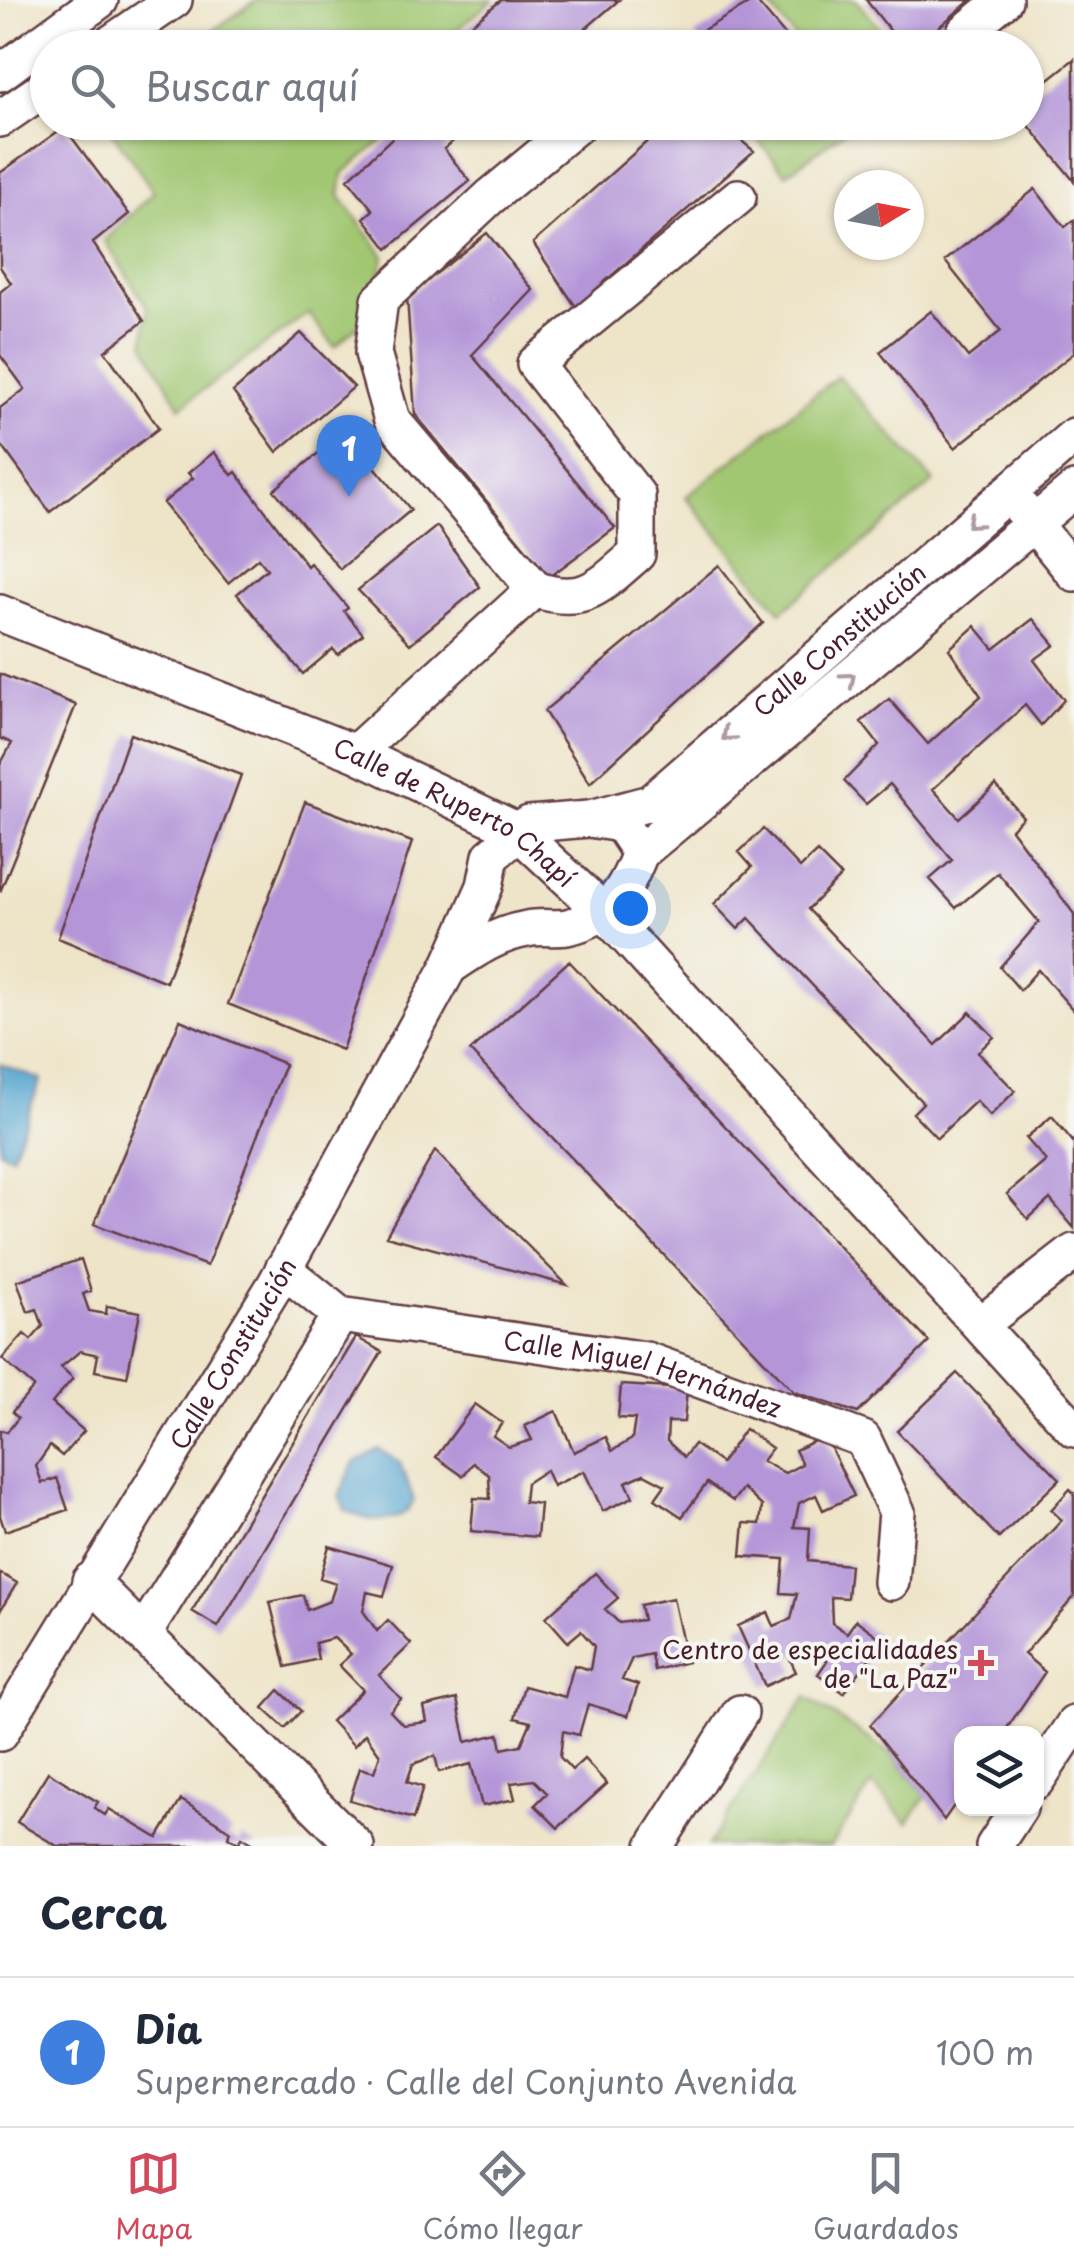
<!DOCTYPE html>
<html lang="es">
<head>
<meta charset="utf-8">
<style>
  :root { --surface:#fff; --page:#f2f2f3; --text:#1f2937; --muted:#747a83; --line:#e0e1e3; --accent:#d1495b }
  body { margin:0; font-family:"Playpen Sans",sans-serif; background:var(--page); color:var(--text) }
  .controls { position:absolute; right:30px; bottom:30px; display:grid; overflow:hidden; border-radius:20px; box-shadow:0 2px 8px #0004 }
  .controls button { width:90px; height:90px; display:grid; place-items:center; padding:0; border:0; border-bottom:2px solid var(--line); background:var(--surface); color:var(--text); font:50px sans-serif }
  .compass { position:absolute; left:834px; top:170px; width:90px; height:90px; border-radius:50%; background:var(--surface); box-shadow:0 2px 8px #0004; rotate:80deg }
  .you { position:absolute; left:630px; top:908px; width:35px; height:35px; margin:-25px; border:8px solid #fff; border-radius:50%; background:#1a73e8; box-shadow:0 0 0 15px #1a73e833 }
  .badge { display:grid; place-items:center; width:65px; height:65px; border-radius:50%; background:var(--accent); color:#fff; font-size:32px; font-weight:700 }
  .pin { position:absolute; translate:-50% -82px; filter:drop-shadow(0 2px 5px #0008) }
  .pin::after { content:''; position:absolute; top:52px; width:35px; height:30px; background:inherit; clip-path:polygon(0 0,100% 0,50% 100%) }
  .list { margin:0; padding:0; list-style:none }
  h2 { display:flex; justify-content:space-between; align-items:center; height:130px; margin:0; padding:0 40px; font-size:42px }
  h2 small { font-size:32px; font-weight:400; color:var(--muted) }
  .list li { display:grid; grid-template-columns:65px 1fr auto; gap:30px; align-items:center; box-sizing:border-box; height:150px; padding:0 40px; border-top:2px solid var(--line) }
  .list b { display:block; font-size:38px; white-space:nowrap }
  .list p { margin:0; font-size:32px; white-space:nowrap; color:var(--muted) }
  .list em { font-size:32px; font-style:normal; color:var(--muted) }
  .icon { flex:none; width:55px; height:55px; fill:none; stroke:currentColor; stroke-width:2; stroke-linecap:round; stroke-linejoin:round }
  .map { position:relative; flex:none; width:1074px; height:1846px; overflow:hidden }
  .search { position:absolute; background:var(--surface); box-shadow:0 2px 8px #0004; left:30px; right:30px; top:30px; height:110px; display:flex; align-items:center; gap:25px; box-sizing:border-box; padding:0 35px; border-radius:55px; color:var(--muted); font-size:38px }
  .sheet { height:280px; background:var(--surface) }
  nav { display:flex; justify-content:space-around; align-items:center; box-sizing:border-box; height:140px; border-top:2px solid var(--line); background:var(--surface); font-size:28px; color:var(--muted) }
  nav a { display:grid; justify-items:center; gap:5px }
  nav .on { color:var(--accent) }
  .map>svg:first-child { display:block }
  .green { fill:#a1c772; stroke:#76734e; stroke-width:2.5 }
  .water { fill:#56a6d0; stroke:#50627e; stroke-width:2.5 }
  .building { fill:#b495d8 }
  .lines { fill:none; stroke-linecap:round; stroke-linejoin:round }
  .minor-casing { stroke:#633d43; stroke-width:40 }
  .minor { stroke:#fff; stroke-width:35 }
  .oneway { stroke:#ae9aa0 }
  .poi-dot { fill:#d1495b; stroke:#f6f6f2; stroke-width:4 }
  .labels { text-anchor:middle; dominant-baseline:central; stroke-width:8; stroke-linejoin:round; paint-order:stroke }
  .street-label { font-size:25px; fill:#4a1f2b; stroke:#f6f6f2 }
  .poi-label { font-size:25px; fill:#4a1f2b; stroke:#f6f6f2; text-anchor:end }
</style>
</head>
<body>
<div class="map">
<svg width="1074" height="1846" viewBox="0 0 1074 1846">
  <rect width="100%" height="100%" fill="#f6f6f2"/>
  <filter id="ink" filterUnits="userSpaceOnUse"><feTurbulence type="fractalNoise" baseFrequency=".01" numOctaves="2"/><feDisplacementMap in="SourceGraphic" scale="20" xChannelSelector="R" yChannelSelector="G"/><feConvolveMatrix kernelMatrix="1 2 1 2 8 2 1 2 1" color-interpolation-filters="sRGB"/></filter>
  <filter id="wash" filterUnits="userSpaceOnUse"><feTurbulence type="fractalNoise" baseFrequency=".0048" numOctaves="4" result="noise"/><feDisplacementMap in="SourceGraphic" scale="40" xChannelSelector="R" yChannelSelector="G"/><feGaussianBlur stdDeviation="2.25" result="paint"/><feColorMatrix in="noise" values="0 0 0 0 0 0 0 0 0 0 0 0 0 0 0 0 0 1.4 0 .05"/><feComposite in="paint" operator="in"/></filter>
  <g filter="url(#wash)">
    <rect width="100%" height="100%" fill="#eee4c8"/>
    <path class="green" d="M257,0H493L436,47H189Z
      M765,0H856L896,47H803Z
      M106,123H404L343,173L340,196L384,256L371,314L335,347L308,313L180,407L144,343L148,308L105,241L154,192Z
      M744,123H856L786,174Z
      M838,376L934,482L781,612L686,497Z
      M806,1697L891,1754L926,1796L908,1823L872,1784L831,1846H708Z"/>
    <path class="water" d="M0,1064L41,1080L12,1156L0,1151Z
      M379,1449L400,1463L414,1500C402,1527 367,1523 345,1510L339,1495L354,1463Z"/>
    <g id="blocks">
      <path class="building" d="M501,0H619L563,48H443Z
        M755,0L796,48H704L695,35Z
        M866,0H971L914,48H904Z
        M1074,59V181L1026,122V97Z
        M409,122H475L444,149L470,181L388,249L364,218L373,210L348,179Z
        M669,122H718L754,151L576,307L533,243Z
        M64,127L129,214L93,243L144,321L105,351L159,428L50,512L0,443V408L25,389L0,355V292L11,283L0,267V173Z
        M1035,189L1065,227L1074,220V353L955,448L880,352L931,311L968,357L1001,331L945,261Z
        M487,233L533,290L472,355L615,528L549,577L415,414L407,297Z
        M301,333L354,387L277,452L233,392Z
        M345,431L411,510L340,569L274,490Z
        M214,452L232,475L236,472L307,566L310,563L348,608L344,611L363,634L338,655L333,649L303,674L237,594L267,569L258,558L228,583L163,503L193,478L188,473Z
        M437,526L480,587L410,644L358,590Z
        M719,565L763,623L590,783L544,711Z
        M1033,619L1055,645L1034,660L1064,700L1041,725L1025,705L933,789L959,818L996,785L1023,817L1011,829L1074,914V1011L1038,970L1020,990L1000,967L1039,922L998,873L956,908L930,879L952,860L890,784L866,804L844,781L879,745L861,722L889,699L928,744L981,696L949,649L975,626L994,649Z
        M0,674L76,705L0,892V765L12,743L0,738Z
        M130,734L241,775L166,982L58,938Z
        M305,802L412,842L342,1050L228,1004Z
        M763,829L800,868L817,852L841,876L808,909L936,1045L970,1012L994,1037L978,1052L1015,1091L990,1116L976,1101L937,1138L913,1113L923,1103L749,918L738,929L714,904L752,867L739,852Z
        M569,961L929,1342L858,1413L794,1392L470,1051Z
        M180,1020L285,1064L207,1266L94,1224Z
        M1052,1116L1074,1143V1228L1050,1199L1028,1219L1007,1194L1046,1161L1026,1138Z
        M435,1151L499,1217L567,1285L386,1236Z
        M81,1259L91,1291L83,1294L89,1311L106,1314L107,1306L140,1312L127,1377L95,1371L98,1355L80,1351L61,1367L73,1378L52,1403L84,1431L62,1456L50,1446L36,1466L42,1483L57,1478L68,1510L5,1531L0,1516V1430L7,1432L18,1418L12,1412L34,1387L2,1359L24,1334L31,1340L43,1326L37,1309L28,1312L17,1281Z
        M356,1337L382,1352L218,1627L192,1611Z
        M957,1373L1060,1479L999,1538L897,1431Z
        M621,1385L687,1389L684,1422H668L667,1441L684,1457L694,1444L721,1463L745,1429L772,1448L762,1461L785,1473L802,1464L795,1450L825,1436L854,1496L823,1510L816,1495L799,1503L794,1527L810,1528L808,1561L850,1565L847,1598L831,1597L832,1623L847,1633L856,1620L883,1640L844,1693L818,1674L827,1661L806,1649L789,1657L796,1672L765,1686L738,1626L768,1612L774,1626L791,1619L797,1594L781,1593L784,1559L741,1556L744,1523L760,1524L762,1506L743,1488L733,1501L707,1483L682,1517L655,1499L665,1485L644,1474L626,1482L633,1497L603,1511L584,1471L553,1486L546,1470L526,1483L524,1502L540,1504L537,1537L471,1531L474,1498L490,1499L489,1475L473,1463L463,1476L436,1457L475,1404L502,1423L493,1436L509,1447L532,1440L525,1426L556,1411L574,1452L606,1437L612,1451L632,1439L635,1419L618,1418Z
        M1070,1489L1074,1493V1597L1024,1654L1045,1672L1003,1734H962V1794L944,1820L870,1725L1062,1520L1051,1510Z
        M329,1546L393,1565L384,1596L367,1592L363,1611L377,1631L388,1620L411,1644L379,1675L401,1699L390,1711L403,1725L427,1722L424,1707L457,1699L466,1742L499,1734L502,1749L521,1745L531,1722L515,1718L524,1686L565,1697L574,1665L590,1670L594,1646L581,1631L568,1642L546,1617L595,1573L618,1598L605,1609L619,1623L643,1620L640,1605L673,1598L687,1662L654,1670L651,1654L632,1658L622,1680L638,1685L628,1716L588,1704L579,1735L563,1731L560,1757L572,1770L584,1759L607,1784L558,1828L535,1805L547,1793L534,1780L511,1783L515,1799L482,1806L471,1764L439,1772L435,1756L413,1764L407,1782L423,1787L413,1819L350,1800L360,1768L374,1772L380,1755L365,1734L354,1746L331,1721L363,1690L339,1665L351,1654L334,1638L315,1643L318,1659L286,1667L270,1602L303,1595L307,1610L330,1601L336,1583L320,1578Z
        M0,1573L17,1583L0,1611Z
        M279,1690L301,1711L285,1728L263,1708Z
        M48,1772L98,1802L94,1808L105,1815L109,1809L158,1838L181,1800L231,1831L228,1837L239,1843L242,1837L257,1846H57L17,1822Z"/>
    </g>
  </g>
  <g filter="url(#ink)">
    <use href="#blocks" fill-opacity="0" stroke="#633d43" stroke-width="2.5"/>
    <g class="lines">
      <defs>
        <g id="minor">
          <path d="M965,32L1004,0"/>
          <path d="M104,48L174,0"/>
          <path d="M0,73L100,0"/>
          <path d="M0,119L48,86"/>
          <path d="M1021,508L1074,573"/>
          <path d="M535,589L392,420L373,353L380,300L490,197L581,122"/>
          <path id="s1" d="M0,613L355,753L516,830L605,913L1074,1429"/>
          <path d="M355,753L535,589C584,607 601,585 637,554V495L535,364L738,197"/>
          <path id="s2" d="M594,818L650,803L1074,436"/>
          <path d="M449,967C474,950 497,934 527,929C540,926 554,929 567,927C609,918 625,892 640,853L1074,490"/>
          <path id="s3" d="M283,1269L340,1315L646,1360L863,1439L897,1512L891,1582"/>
          <path d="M981,1324L1074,1252"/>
          <path d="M90,1581L356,1846"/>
          <path d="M144,1633L340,1315"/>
          <path id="s4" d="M0,1733L275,1285L449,967L485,886L491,856L529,824L589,819L621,824L640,853"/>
          <path d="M1036,1781L1074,1724"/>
          <path d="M655,1846L740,1713"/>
          <path d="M994,1846L1019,1808"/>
        </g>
      </defs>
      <use href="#minor" class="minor-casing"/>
      <use href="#minor" class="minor"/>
    </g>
    <defs><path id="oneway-chevron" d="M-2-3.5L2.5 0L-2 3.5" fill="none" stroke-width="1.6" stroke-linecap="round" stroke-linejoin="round" transform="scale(2.5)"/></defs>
    <g class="oneway">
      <use href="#oneway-chevron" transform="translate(973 522) rotate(139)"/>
      <use href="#oneway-chevron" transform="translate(849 679) rotate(-40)"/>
      <use href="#oneway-chevron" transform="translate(728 735) rotate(139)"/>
    </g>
  </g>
  <path class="poi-dot" d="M976 1648h10v10h10v10h-10v10h-10v-10h-10v-10h10z"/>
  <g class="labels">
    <g class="street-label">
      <text stroke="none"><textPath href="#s2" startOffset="308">Calle Constitución</textPath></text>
      <text stroke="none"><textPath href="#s1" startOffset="498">Calle de Ruperto Chapí</textPath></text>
      <text stroke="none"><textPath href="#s4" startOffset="445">Calle Constitución</textPath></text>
      <text stroke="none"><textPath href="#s3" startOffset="382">Calle Miguel Hernández</textPath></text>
    </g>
    <g class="poi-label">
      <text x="958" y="1649">Centro de especialidades<tspan x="958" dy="29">de "La Paz"</tspan></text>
    </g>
  </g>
</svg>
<div class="controls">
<button><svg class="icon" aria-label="layers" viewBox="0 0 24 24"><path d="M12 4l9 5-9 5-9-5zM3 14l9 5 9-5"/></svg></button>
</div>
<svg class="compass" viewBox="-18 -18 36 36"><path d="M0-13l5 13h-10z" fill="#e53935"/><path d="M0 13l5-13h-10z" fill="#747a83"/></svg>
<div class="you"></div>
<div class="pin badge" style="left:349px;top:497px;background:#3f7fe0">1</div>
<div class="search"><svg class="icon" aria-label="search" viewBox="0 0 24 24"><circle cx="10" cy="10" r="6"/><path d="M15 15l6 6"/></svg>Buscar aquí</div>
</div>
<section class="sheet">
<h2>Cerca<small></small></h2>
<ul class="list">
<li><span class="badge" style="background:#3f7fe0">1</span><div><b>Dia</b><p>Supermercado · Calle del Conjunto Avenida</p></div><em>100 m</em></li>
</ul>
</section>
<nav>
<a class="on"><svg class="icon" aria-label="map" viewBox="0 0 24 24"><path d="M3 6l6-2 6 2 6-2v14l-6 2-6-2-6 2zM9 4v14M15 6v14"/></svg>Mapa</a>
<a><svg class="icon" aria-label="directions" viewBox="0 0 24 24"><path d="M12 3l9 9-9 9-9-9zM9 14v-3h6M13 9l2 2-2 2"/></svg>Cómo llegar</a>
<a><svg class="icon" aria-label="saved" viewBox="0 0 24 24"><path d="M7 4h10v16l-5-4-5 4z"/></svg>Guardados</a>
</nav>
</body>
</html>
